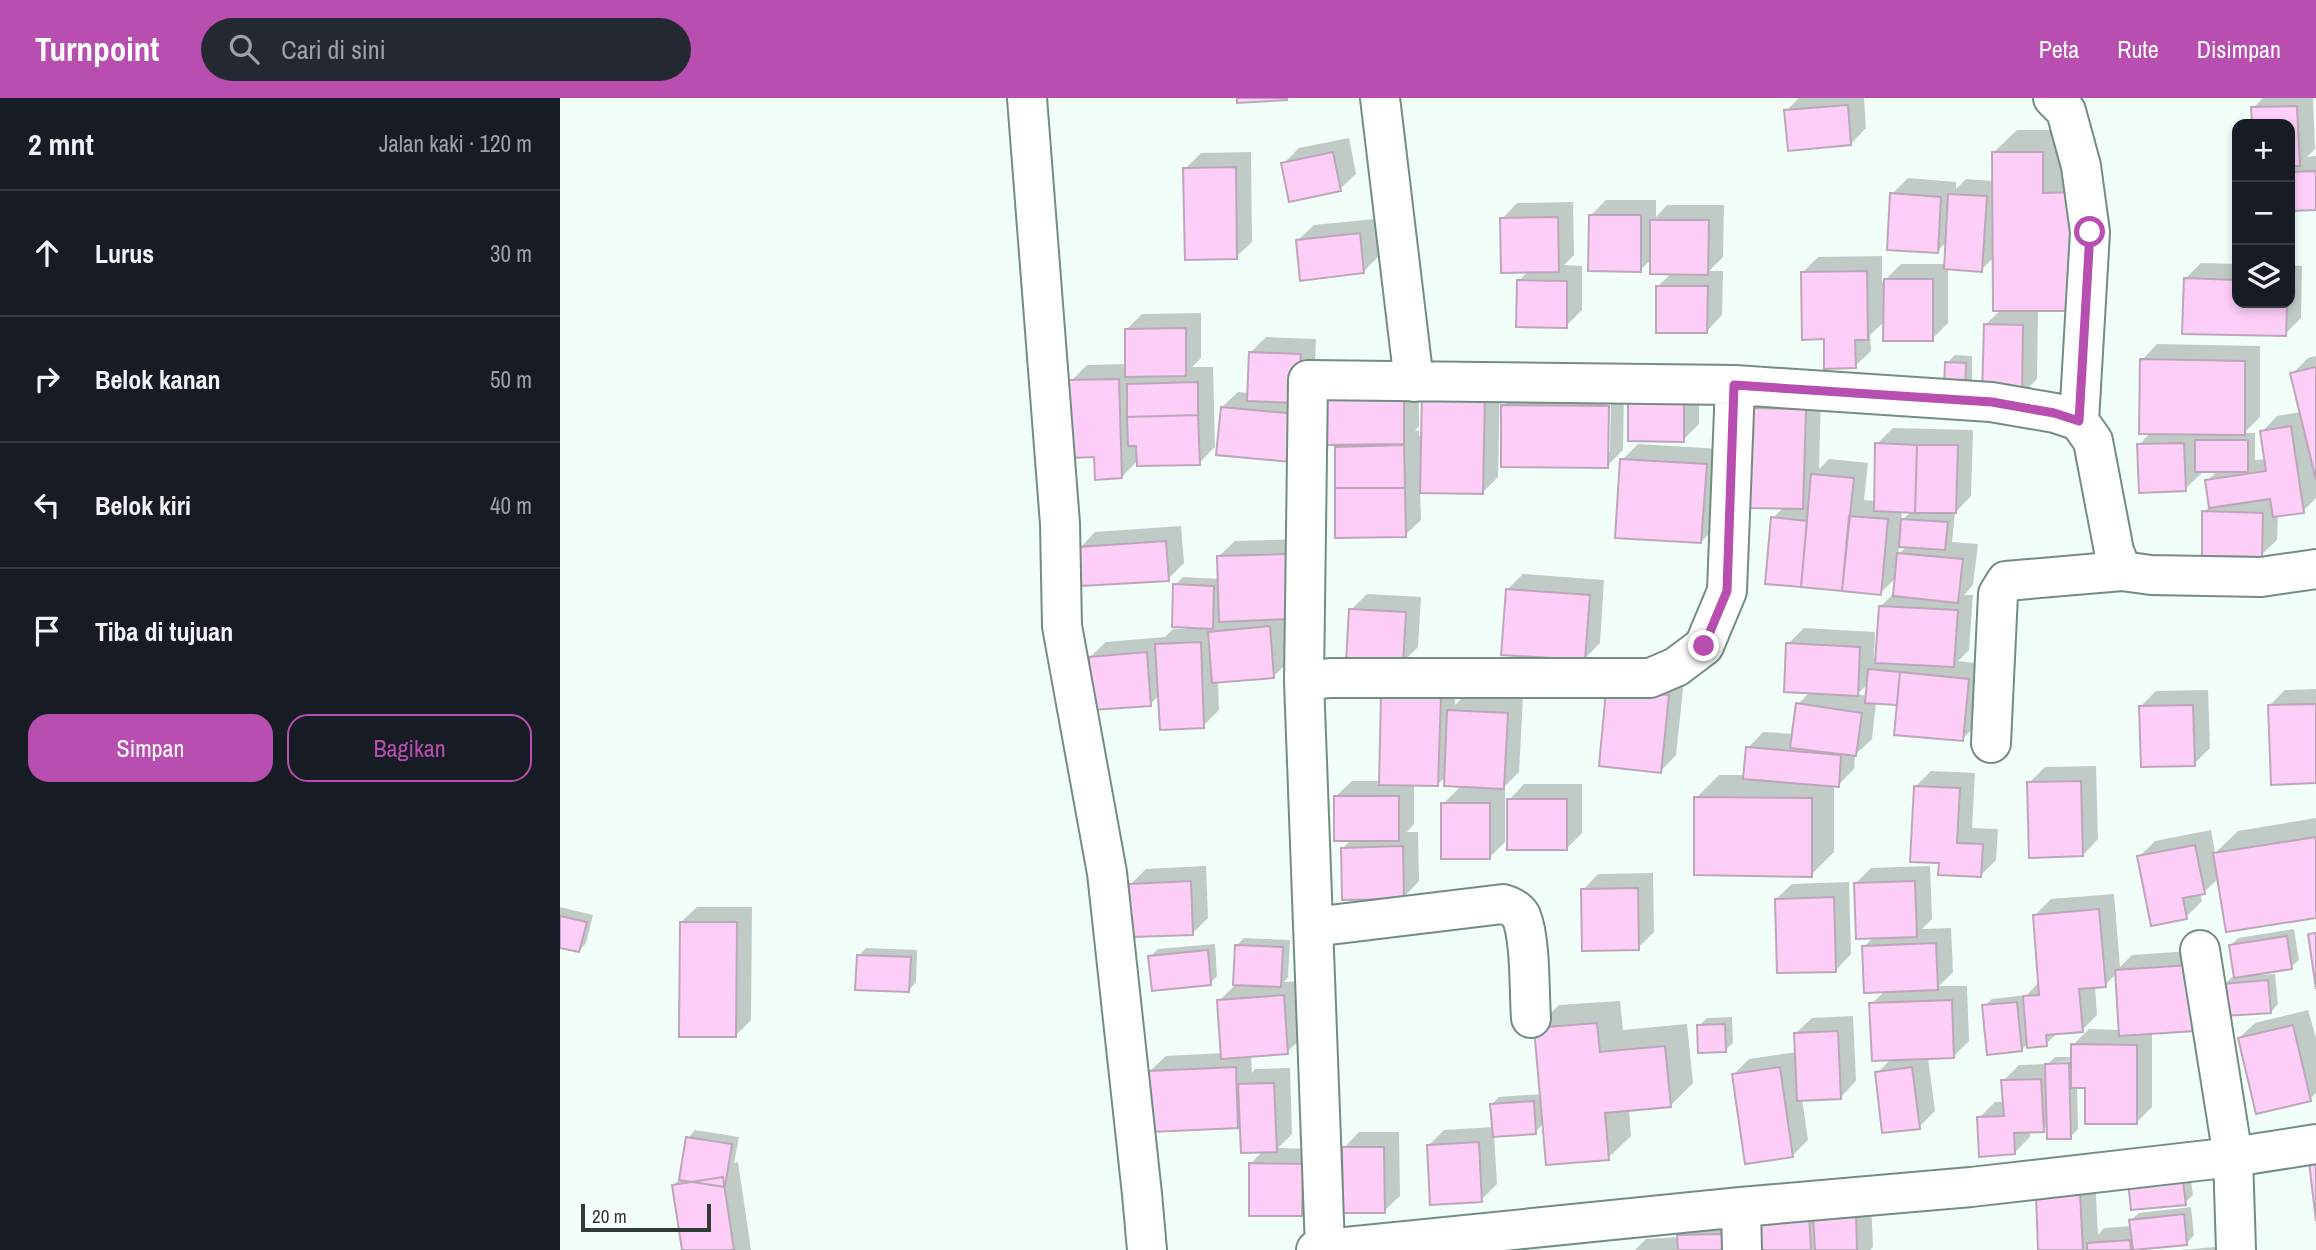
<!DOCTYPE html>
<html lang="id">
<head>
<meta charset="utf-8">
<style>
  :root { --surface:#171b24; --page:#242831; --text:#f1f3f6; --muted:#9ea1a6; --line:#363941; --accent:#b84eaf }
  body { margin:0; font-family:"Archivo Narrow",sans-serif; background:var(--page); color:var(--text) }
  .controls { position:absolute; right:21px; top:21px; display:grid; overflow:hidden; border-radius:14px; box-shadow:0 4px 10px #0003 }
  .controls button { width:63px; height:63px; display:grid; place-items:center; padding:0; border:0; border-bottom:2px solid var(--line); background:var(--surface); color:var(--text); font:35px sans-serif }
  .scale { position:absolute; left:21px; bottom:18px; width:130px; box-sizing:border-box; padding-left:7px; border:4px solid #303d37; border-top:0; font-size:19px; line-height:24px; white-space:nowrap; color:#303d37; -webkit-text-stroke:5px #fff; paint-order:stroke }
  .stop { position:absolute; width:21px; height:21px; margin:-16px; border:5px solid #b84eaf; border-radius:50%; background:#fff }
  .stop.end { background:#b84eaf; border-color:#fff; box-shadow:0 2px 7px #0008 }
  .list { margin:0; padding:0; list-style:none }
  h2 { display:flex; justify-content:space-between; align-items:center; height:91px; margin:0; padding:0 28px; font-size:30px }
  h2 small { font-size:23px; font-weight:400; color:var(--muted) }
  .list li { display:grid; grid-template-columns:46px 1fr auto; gap:21px; align-items:center; box-sizing:border-box; height:126px; padding:0 28px; border-top:2px solid var(--line) }
  .list b { display:block; font-size:26px; white-space:nowrap }
  .list em { font-size:23px; font-style:normal; color:var(--muted) }
  .actions { display:flex; gap:14px; padding:21px 28px }
  .actions a { flex:1; padding:16px 0; border:2px solid var(--accent); border-radius:21px; text-align:center; font-size:24px; color:var(--accent) }
  .actions .main { background:var(--accent); color:#fff }
  .icon { flex:none; width:38px; height:38px; fill:none; stroke:currentColor; stroke-width:2; stroke-linecap:round; stroke-linejoin:round }
  .map { position:relative; flex:none; width:1756px; height:1152px; overflow:hidden }
  header { display:flex; align-items:center; gap:42px; box-sizing:border-box; height:98px; padding:0 35px; background:var(--accent); color:#fff }
  header strong { font-size:33px }
  nav { display:flex; gap:38px; margin-inline-start:auto; font-size:24px }
  .search { width:490px; height:63px; background:var(--page); display:flex; align-items:center; gap:18px; box-sizing:border-box; padding:0 24px; border-radius:38px; color:var(--muted); font-size:26px }
  main { display:flex }
  aside { flex:1; background:var(--surface) }
  .map>svg:first-child { display:block }
  .shadow { fill:#0003; fill-rule:evenodd }
  .building { fill:#fdcef7; stroke:#bda6ba; stroke-width:2 }
  .lines { fill:none; stroke-linecap:round; stroke-linejoin:round }
  .street-casing { stroke:#718e81; stroke-width:42 }
  .street { stroke:#fff; stroke-width:38 }
  .route { stroke:#b84eaf; stroke-width:9 }
</style>
</head>
<body>
<header>
<strong>Turnpoint</strong>
<div class="search"><svg class="icon" aria-label="search" viewBox="0 0 24 24"><circle cx="10" cy="10" r="6"/><path d="M15 15l6 6"/></svg>Cari di sini</div>
<nav><a>Peta</a><a>Rute</a><a>Disimpan</a></nav>
</header>
<main>
<aside>
<h2>2 mnt<small>Jalan kaki · 120 m</small></h2>
<ul class="list">
<li><svg class="icon" aria-label="ahead" viewBox="0 0 24 24"><path d="M12 20V5M6 11l6-6 6 6"/></svg><div><b>Lurus</b></div><em>30 m</em></li>
<li><svg class="icon" aria-label="right" viewBox="0 0 24 24"><path d="M7 20v-9h11M14 6l5 5-5 5"/></svg><div><b>Belok kanan</b></div><em>50 m</em></li>
<li><svg class="icon" aria-label="left" viewBox="0 0 24 24"><path d="M17 20v-9H6M10 6l-5 5 5 5"/></svg><div><b>Belok kiri</b></div><em>40 m</em></li>
<li><svg class="icon" aria-label="arrive" viewBox="0 0 24 24"><path d="M6 21V4h12l-3 4 3 4H6"/></svg><div><b>Tiba di tujuan</b></div></li>
</ul>
<div class="actions"><a class="main">Simpan</a><a>Bagikan</a></div>
</aside>
<div class="map">
<svg width="1756" height="1152" viewBox="0 0 1756 1152">
  <rect width="100%" height="100%" fill="#f2fef8"/>
  <path class="shadow" d="M1239,0H1304L1306,30L1291,46L1226,13Z
    M1703,0H1753L1755,51L1747,59L1756,58V110L1730,111V26H1694L1693,10Z
    M1457,32H1505L1538,72L1478,211L1477,281L1461,297L1425,227L1441,212L1434,159L1421,172L1388,170V225L1372,241L1325,223L1310,237L1311,253L1295,268L1266,240L1242,175L1258,159L1322,158V185L1341,166H1386L1387,143L1377,154L1332,96L1348,80L1396,84V91L1406,81L1434,83V54Z
    M789,40L796,76L780,91L723,66L739,50Z
    M691,54L692,144L676,159L625,71L641,55Z
    M1046,102H1096V119L1107,107H1164L1163,159L1149,173H1163L1162,217L1147,233L1097,189L1112,175L1092,161L1080,172L1031,117Z
    M1013,104L1014,157L1004,167L1022,168V212L1006,228L959,183L968,173L942,121L957,105Z
    M815,121L819,158L803,174L738,142L754,127Z
    M1641,165L1677,166V205H1730V167L1742,168L1741,220L1725,236L1625,181Z
    M641,215V260L632,269H653L655,349L639,365L578,362L562,379L536,357L511,283L527,267L567,266L566,232L582,216Z
    M706,239L756,241L754,288L747,346L662,309L678,294L689,295L690,255Z
    M1597,246L1700,248V319L1684,335H1695V362L1706,361L1702,334L1717,318L1741,314L1732,276L1748,260L1756,258V400L1743,413L1718,416L1717,442L1701,457L1644,414L1650,408L1647,383L1658,372H1641V376L1625,391L1579,347L1591,334L1582,262Z
    M1395,257L1412,258V283L1404,290L1387,265Z
    M859,276V328L855,333L859,332V338H863L940,282L938,379L923,394H860L861,422L845,437L777,350Z
    M1139,284V326L1123,342L1070,299Z
    M959,292L1064,293L1063,352L1047,368L943,308ZM1047,299H1051L1050,354H1047Z
    M1208,295L1261,296L1259,371L1269,361L1308,365L1304,402L1316,403L1317,346L1333,330L1413,332L1411,398L1395,415L1392,444L1418,446L1413,487L1404,497H1413L1409,552L1398,563L1424,566L1418,626L1402,641L1338,606L1316,604L1312,641L1295,657L1294,671L1278,687H1274V754L1251,777L1136,700L1159,677H1185L1188,650L1203,634L1234,636L1238,606L1250,594L1228,546L1244,530L1315,534L1314,560H1317L1320,509L1335,494L1337,479L1320,495L1213,420L1224,409L1193,311ZM1342,412L1352,413L1341,423ZM1339,447L1347,448L1338,457ZM1309,585L1307,598L1297,596Z
    M1078,346L1161,351L1157,428L1141,444L1062,362Z
    M621,428L624,465L608,481L520,450L535,434Z
    M743,441L729,563L714,578L658,583L659,612L643,628L600,597L590,606L530,559L546,544L605,539L613,531H626L615,487L623,479L660,481L659,458L675,443Z
    M963,476L1044,482L1040,545L1025,560L947,492Z
    M807,496L861,499L858,549L842,565L791,512Z
    M1124,582L1116,657L1101,673L1048,592Z
    M896,583L895,607L905,597L963,599L959,674L945,688V744L929,760L883,706L902,687L886,678L877,687L854,686V726L847,734H858L859,783L844,799L782,751L791,742L776,698L792,683H820L823,597Z
    M1756,591V684L1709,608L1725,592Z
    M1648,592L1650,650L1634,666L1580,609L1596,593Z
    M1536,668L1538,741L1523,757L1469,685L1485,669Z
    M1371,673L1415,675L1412,730L1438,731L1436,762L1421,777L1381,763L1356,688Z
    M964,686H1022V735L1007,750L949,702Z
    M1756,720V818L1659,780L1644,794L1640,795L1642,803L1626,819L1579,759L1595,743L1651,732L1655,755L1678,733Z
    M646,768L648,820L632,836L571,786L586,771Z
    M1370,768L1372,821L1362,831L1391,830L1393,874L1379,888H1407L1409,943L1393,959L1368,960L1375,1013L1359,1029L1317,975L1331,961L1311,906L1325,893L1304,849L1314,838L1295,786L1311,770Z
    M1093,775L1094,834L1078,850L1023,792L1038,776Z
    M1289,784L1291,856L1276,872L1216,801L1232,786Z
    M1554,796L1560,869L1572,857L1645,852L1592,934V1009L1576,1025L1526,988H1517L1518,1031L1510,1039L1489,1026L1483,1032H1470V1039L1454,1055L1419,1020L1435,1004H1445L1443,983L1459,967L1488,966L1495,959H1513V947L1529,931L1561,932L1557,875L1545,887L1535,888L1537,917L1522,932L1498,934L1486,946L1469,944L1461,952L1424,908L1432,901L1467,897L1480,883L1475,817L1491,801ZM1518,963V967L1496,968V964Z
    M0,809L33,817L26,845L19,853L0,848Z
    M137,809H192L191,922L176,937L121,824Z
    M1734,831L1739,862L1731,869L1699,874L1700,877L1715,876L1718,906L1711,914L1664,887L1672,879H1676L1671,847L1678,840Z
    M684,840L730,842L728,879L724,884L739,883L743,939L727,954L691,957L692,975L695,971L730,970L732,1036L718,1050L758,1051V1101L742,1116L690,1066L704,1052L681,1024L677,1028L590,973L606,958L663,955L659,903L675,887L677,847Z
    M655,846L657,878L650,886L590,859L598,851Z
    M306,850L357,852L356,884L349,892L299,857Z
    M1060,903L1063,932L1127,926L1133,985L1110,1008L1069,1011L1071,1038L1048,1060L984,1025L975,1034L934,1037L937,1086L921,1102L868,1048L884,1032L934,1029L932,1006L939,999L982,996L976,930L999,907Z
    M1748,912L1756,940V995L1750,1001L1679,940L1695,925Z
    M1293,918L1296,983L1281,999L1242,1001L1248,1042L1232,1058L1173,977L1189,961L1237,954L1236,935L1252,920Z
    M1172,919L1173,945L1165,952L1139,928L1147,920Z
    M135,1032L179,1039L174,1065L178,1064L191,1152H123L114,1087L121,1080L128,1040Z
    M799,1034H839L840,1098L824,1113L784,1050Z
    M1629,1069L1633,1097L1625,1105L1573,1110Z
    M1535,1080L1538,1137L1544,1130L1572,1128L1571,1122L1579,1115L1631,1109L1634,1137L1627,1145L1587,1149V1152H1480L1478,1098Z
    M1311,1100L1313,1149L1310,1152H1196L1194,1119Z
    M1180,1121L1181,1152H1075L1086,1141L1118,1139L1135,1122Z
    M1655,1149L1656,1152H1620Z"/>
  <path class="building" d="M677,0H727V2L677,5Z
    M1288,7L1291,47L1228,53L1224,12Z
    M1737,8L1740,68H1730V26H1692L1691,9Z
    M1677,41V71H1674L1673,42Z
    M773,54L781,93L729,104L721,65Z
    M1432,54H1483V95L1516,94L1517,213H1433Z
    M676,69L677,161L625,162L623,70Z
    M1756,73V112L1730,113V74Z
    M1330,95L1381,99L1378,155L1327,152Z
    M1388,96L1427,98L1422,174L1384,171Z
    M1029,117H1081V174L1028,173Z
    M998,119L999,174L941,175L940,120Z
    M1090,122H1149L1148,177L1090,176Z
    M800,135L804,175L740,183L736,142Z
    M1307,173L1308,242H1295L1296,270L1264,271V241L1242,242L1241,174Z
    M1624,180L1677,182V205H1727L1726,238L1622,236Z
    M1324,181H1373V243H1323Z
    M957,182L1007,183V230L956,229Z
    M1096,188H1148L1147,235H1096Z
    M1424,226L1463,227L1462,299L1422,298Z
    M626,230V278L565,279V231Z
    M689,254L741,256L739,305L687,303Z
    M1580,261L1685,263V337L1579,336Z
    M1385,264L1406,265L1405,292L1384,291Z
    M1756,269V382L1730,275Z
    M559,281L562,380L535,382L534,359L511,360L509,282Z
    M638,284V317L567,319V286Z
    M844,291V346L765,347L764,292Z
    M862,296L925,297L923,396L860,395Z
    M1068,298L1124,299V344L1068,343Z
    M941,307L1049,308L1048,370L941,369Z
    M661,309L737,316L732,364L656,357Z
    M1191,310L1246,311L1243,411L1190,410Z
    M638,317L640,367L577,368L576,348H568L567,319Z
    M1731,328L1744,415L1713,419L1710,401L1649,410L1645,382L1706,373L1700,333Z
    M1635,342H1688V374H1635Z
    M1315,345L1357,347L1355,415L1314,413Z
    M1624,345L1626,393L1579,395L1577,346Z
    M844,347L845,390H775V349Z
    M1357,347H1398L1396,415H1355Z
    M1060,361L1147,366L1141,445L1055,440Z
    M1251,376L1294,380L1282,493L1241,489Z
    M775,390H845L846,439L775,440Z
    M1642,413L1703,415L1702,459L1642,458Z
    M1289,418L1328,421L1321,497L1282,493Z
    M1211,419L1247,423L1241,489L1205,486Z
    M1341,421L1388,424L1385,452L1339,449Z
    M606,443L609,483L521,488L518,449Z
    M1337,455L1403,461L1398,505L1333,498Z
    M728,456L730,521L659,524L657,458Z
    M613,486L654,488L653,531L612,529Z
    M946,491L1030,497L1025,562L941,557Z
    M1319,508L1398,512L1394,569L1315,565Z
    M789,511L846,514L843,567L786,564Z
    M710,528L714,580L652,585L648,534Z
    M641,544L644,630L600,632L595,546Z
    M1226,545L1300,549L1298,598L1224,594Z
    M587,554L591,608L532,612L529,559Z
    M1308,571L1340,574L1337,607L1305,605Z
    M1340,574L1409,581L1403,643L1334,637Z
    M1046,592L1109,597L1101,675L1039,668Z
    M821,597L881,598L878,688L819,687Z
    M1236,605L1302,615L1296,658L1230,650Z
    M1756,606V685L1711,687L1708,607Z
    M1633,607L1635,668L1581,669L1579,608Z
    M887,612L948,615L944,691L884,688Z
    M1186,649L1281,657L1279,689L1183,681Z
    M1521,683L1523,758L1469,760L1467,684Z
    M1354,688L1400,690L1397,745L1423,746L1421,779L1378,777L1379,765L1350,764Z
    M774,698H839V743H774Z
    M1134,699L1252,700V779L1134,777Z
    M947,701H1007V752H947Z
    M881,705H930V761H881Z
    M1756,739V820L1666,834L1653,755Z
    M1635,747L1645,796L1623,800L1627,821L1591,828L1577,758Z
    M843,748L844,801L782,802L781,750Z
    M631,783L633,837L571,839L569,786Z
    M1355,783L1357,839L1296,841L1294,785Z
    M1078,790L1079,852L1022,853L1021,791Z
    M1274,799L1276,874L1217,875L1215,801Z
    M1539,811L1546,889L1519,891L1523,934L1486,937L1487,948L1467,950L1463,898L1479,897L1473,817Z
    M0,818L27,824L19,854L0,850Z
    M120,824H177L176,939H119Z
    M1756,835V891L1748,836Z
    M1727,838L1732,871L1674,880L1669,847Z
    M1376,845L1378,892L1304,895L1302,848Z
    M675,847L723,849L721,889L673,887Z
    M648,852L651,887L592,893L588,858Z
    M297,857L351,859L349,894L295,892Z
    M1630,867L1635,933L1559,938L1555,872Z
    M1708,882L1711,915L1665,918L1662,886Z
    M724,897L728,956L661,961L657,902Z
    M1392,902L1394,960L1312,963L1309,905Z
    M1457,904L1462,953L1427,957L1422,907Z
    M1037,925L1040,954L1105,948L1111,1009L1045,1015L1049,1062L986,1067L974,930Z
    M1165,926L1166,954L1138,955L1137,927Z
    M1733,927L1751,1003L1696,1016L1678,940Z
    M1278,933L1281,1001L1237,1003L1234,935Z
    M1511,946L1577,947V1026H1525V990H1511Z
    M1509,965L1511,1041H1487L1485,966Z
    M676,969L678,1030L591,1034L588,973Z
    M1220,969L1233,1059L1185,1066L1172,976Z
    M1352,969L1360,1031L1322,1035L1315,974Z
    M1481,981L1484,1034L1454,1035L1455,1056L1419,1059L1417,1019L1444,1018L1441,982Z
    M714,985L717,1054L681,1055L678,986Z
    M974,1003L976,1036L933,1039L930,1006Z
    M126,1039L172,1046L165,1089L119,1082Z
    M919,1044L922,1104L870,1107L867,1047Z
    M782,1049H824L825,1115H783Z
    M1756,1063V1123L1749,1064Z
    M689,1065L743,1066L742,1118H689Z
    M1622,1076L1626,1107L1571,1112L1568,1082Z
    M163,1079L174,1152H122L112,1087Z
    M1520,1095L1523,1152H1478L1476,1097Z
    M1296,1114L1297,1152H1255L1253,1117Z
    M1249,1116L1251,1152H1194L1192,1119Z
    M1624,1116L1627,1147L1573,1152L1569,1122Z
    M1164,1136L1165,1152H1118L1117,1137Z
    M1570,1142L1571,1152H1527V1145Z"/>
  <g class="lines">
    <defs>
      <path id="street" d="M467,0L500,426L502,528L547,775L582,1096L587,1152
        M820,0L854,284
        M1493,0L1506,13L1521,68L1530,134L1519,323
        M744,583L748,282L1175,287
        M1431,645L1438,496L1446,483L1562,473
        M753,829L943,806C950,808 957,811 961,818C971,842 969,893 971,920
        M1640,852L1673,1059L1676,1152
        M1181,1109L1182,1152
        M765,1150L744,583L770,580H1090L1116,569L1144,548L1167,493L1175,287L1431,304L1495,315L1519,323L1533,343L1554,453L1562,473L1591,477L1701,479L1756,471
        M756,1152L1181,1109L1411,1089L1673,1059L1756,1046"/>
    </defs>
    <use href="#street" class="street-casing"/>
    <use href="#street" class="street"/>
  </g>
  <g class="lines">
    <path class="route" d="M1144,548L1167,493L1174,287L1432,304L1494,315L1519,323L1530,134"/>
  </g>
</svg>
<div class="controls">
<button>+</button>
<button>−</button>
<button><svg class="icon" aria-label="layers" viewBox="0 0 24 24"><path d="M12 4l9 5-9 5-9-5zM3 14l9 5 9-5"/></svg></button>
</div>
<div class="scale">20 m</div>
<div class="stop" style="left:1530px;top:134px"></div>
<div class="stop end" style="left:1144px;top:548px"></div>
</div>
</main>
</body>
</html>
